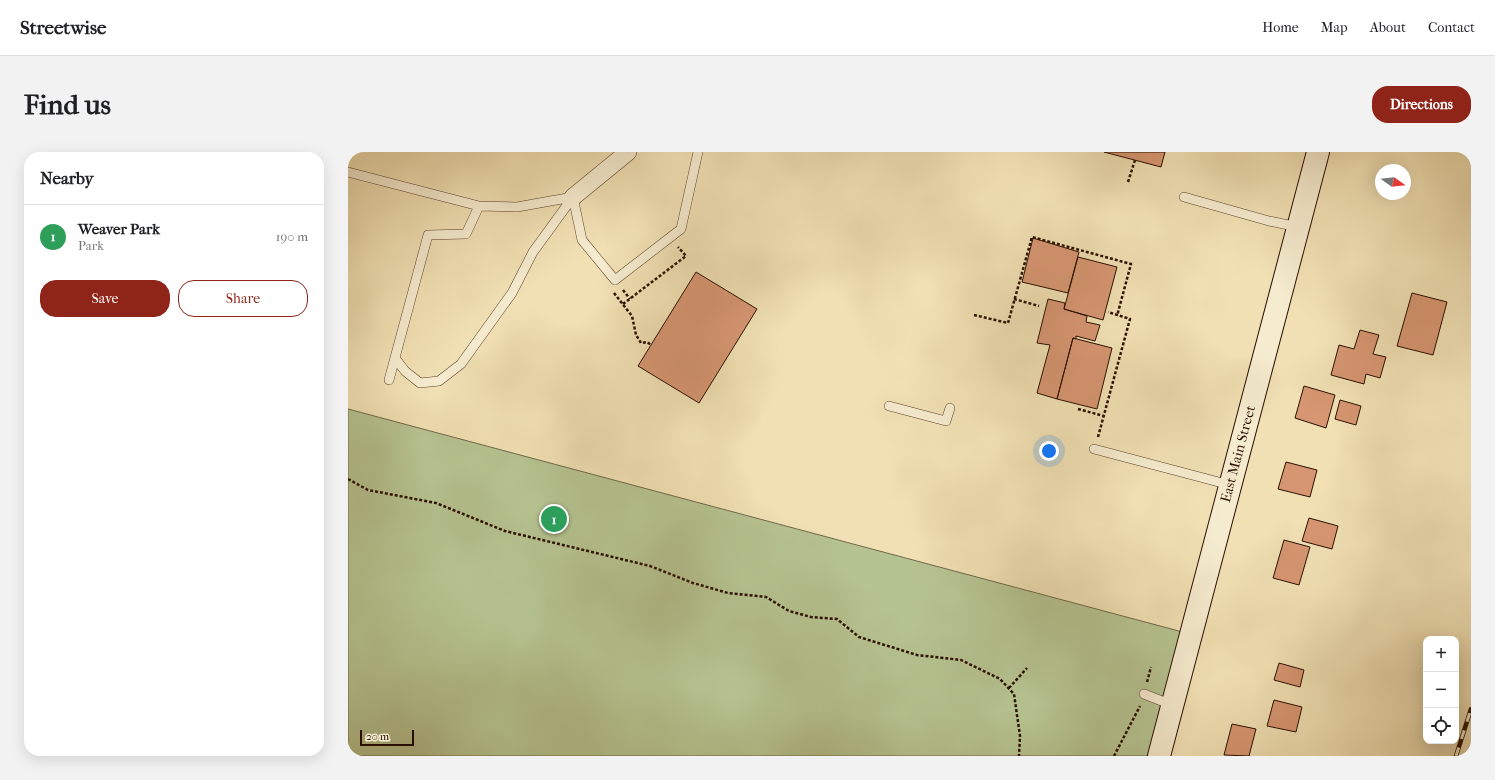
<!DOCTYPE html>
<html lang="en">
<head>
<meta charset="utf-8">
<style>
  :root { --surface:#fff; --page:#f2f2f2; --text:#202124; --muted:#757577; --line:#e0e0e0; --accent:#8f2418 }
  body { margin:0; font-family:"IM FELL French Canon",serif; background:var(--page); color:var(--text) }
  .controls { position:absolute; right:12px; bottom:12px; display:grid; overflow:hidden; border-radius:8px; box-shadow:0 4px 16px #0002 }
  .controls button { width:36px; height:36px; display:grid; place-items:center; padding:0; border:0; border-bottom:1px solid var(--line); background:var(--surface); color:var(--text); font:20px sans-serif }
  .compass { position:absolute; left:1027px; top:12px; width:36px; height:36px; border-radius:50%; background:var(--surface); box-shadow:0 4px 16px #0002; rotate:105deg }
  .scale { position:absolute; left:12px; bottom:10px; width:54px; box-sizing:border-box; padding-left:4px; border:2px solid #2a0e00; border-top:0; font-size:11px; line-height:14px; white-space:nowrap; color:#2a0e00; -webkit-text-stroke:3px #f5ebce; paint-order:stroke }
  .you { position:absolute; left:701px; top:299px; width:14px; height:14px; margin:-10px; border:3px solid #fff; border-radius:50%; background:#1a73e8; box-shadow:0 0 0 6px #1a73e833 }
  .badge { display:grid; place-items:center; width:26px; height:26px; border-radius:50%; background:var(--accent); color:#fff; font-size:13px; font-weight:700 }
  .pin { position:absolute; translate:-50% -50%; border:2px solid #fff; box-shadow:0 1px 4px #0006 }
  .list { margin:0; padding:0; list-style:none }
  h2 { display:flex; justify-content:space-between; align-items:center; height:52px; margin:0; padding:0 16px; font-size:17px }
  h2 small { font-size:13px; font-weight:400; color:var(--muted) }
  .list li { display:grid; grid-template-columns:26px 1fr auto; gap:12px; align-items:center; box-sizing:border-box; height:64px; padding:0 16px; border-top:1px solid var(--line) }
  .list b { display:block; font-size:15px; white-space:nowrap }
  .list p { margin:0; font-size:13px; white-space:nowrap; color:var(--muted) }
  .list em { font-size:13px; font-style:normal; color:var(--muted) }
  .actions { display:flex; gap:8px; padding:12px 16px }
  .actions a { flex:1; padding:9px 0; border:1px solid var(--accent); border-radius:16px; text-align:center; font-size:14px; color:var(--accent) }
  .actions .main { background:var(--accent); color:#fff }
  .icon { flex:none; width:22px; height:22px; fill:none; stroke:currentColor; stroke-width:2; stroke-linecap:round; stroke-linejoin:round }
  .map { position:relative; flex:none; width:1123px; height:604px; overflow:hidden; border-radius:16px }
  header { display:flex; align-items:center; gap:24px; box-sizing:border-box; height:56px; padding:0 20px; background:var(--surface); border-bottom:1px solid var(--line) }
  header strong { font-size:19px }
  nav { display:flex; gap:22px; margin-inline-start:auto; font-size:14px }
  .intro { display:flex; align-items:center; justify-content:space-between; box-sizing:border-box; height:96px; padding:0 24px }
  h1 { margin:0; font-size:28px }
  .button { padding:10px 18px; border-radius:16px; background:var(--accent); color:#fff; font-size:14px; font-weight:700 }
  main { display:flex; gap:24px; padding:0 24px }
  aside { flex:1; background:var(--surface); border-radius:16px; box-shadow:0 4px 16px #0002 }
  .map>svg:first-child { display:block }
  .green { fill:#b5c390; stroke:#706848 }
  .building { fill:#d69671; stroke:#2a0e00 }
  .lines { fill:none; stroke-linecap:round; stroke-linejoin:round }
  .lane-casing { stroke:#5c422d; stroke-width:10 }
  .street-casing { stroke:#5c422d; stroke-width:18 }
  .secondary-casing { stroke:#2a0e00; stroke-width:24 }
  .path { stroke:#2a0e00; stroke-width:2.5; stroke-dasharray:3 2; stroke-linecap:butt }
  .lane { stroke:#f5ebce; stroke-width:9 }
  .street { stroke:#f5ebce; stroke-width:17 }
  .secondary { stroke:#f5ebce; stroke-width:22 }
  .rail-casing { stroke:#2a0e00; stroke-width:4.5 }
  .rail { stroke:#f5ebce; stroke-width:3; stroke-dasharray:9; stroke-linecap:butt }
  .labels { text-anchor:middle; dominant-baseline:central; stroke-width:4; stroke-linejoin:round; paint-order:stroke }
  .street-label { font-size:14px; fill:#2a0e00; stroke:#f5ebce }
</style>
</head>
<body>
<header>
<strong>Streetwise</strong>
<nav><a>Home</a><a>Map</a><a>About</a><a>Contact</a></nav>
</header>
<div class="intro"><h1>Find us</h1><a class="button">Directions</a></div>
<main>
<aside>
<h2>Nearby<small></small></h2>
<ul class="list">
<li><span class="badge" style="background:#2e9e5b">1</span><div><b>Weaver Park</b><p>Park</p></div><em>190 m</em></li>
</ul>
<div class="actions"><a class="main">Save</a><a>Share</a></div>
</aside>
<div class="map">
<svg width="1123" height="604" viewBox="0 0 1123 604">
  <rect width="100%" height="100%" fill="#f0e0b3"/>
  <filter id="stains"><feTurbulence type="fractalNoise" baseFrequency=".005" numOctaves="4"/><feColorMatrix values="0 0 0 0 .2 0 0 0 0 .09 0 0 0 0 .02 0 0 0 .5 -.17"/></filter>
  <radialGradient id="worn" r=".72"><stop offset=".6" stop-color="#630" stop-opacity="0"/><stop offset="1" stop-color="#630" stop-opacity=".3"/></radialGradient>
  <path class="green" d="M0,257L842,482L810,604H0Z"/>
  <path class="building" d="M756,0H817L813,15Z
    M685,86L731,100L720,141L674,130Z
    M730,105L769,115L755,168L716,157Z
    M348,120L409,157L351,251L290,214Z
    M1064,141L1099,150L1085,203L1049,194Z
    M700,147L717,151L716,157L739,164L738,170L752,173L747,189L728,184V187L725,186L709,247L689,241L702,193L689,191Z
    M1012,178L1031,183L1025,202L1038,205L1032,226L1018,222L1016,232L983,223L991,193L1006,197Z
    M725,186L764,196L749,257L709,247Z
    M956,234L987,243L978,276L947,266Z
    M992,248L1013,254L1008,273L987,267Z
    M938,310L969,318L962,345L930,337Z
    M961,366L990,374L984,397L954,389Z
    M936,388L962,395L951,433L925,426Z
    M931,511L956,518L952,535L926,528Z
    M926,548L954,555L948,580L919,574Z
    M884,572L908,577L901,604L876,603Z"/>
  <g class="lines">
    <defs>
      <path id="lane" d="M0,20L131,54L169,55L225,45
        M225,45L234,88L267,128L333,77L350,0
        M836,45L921,69L950,75
        M47,206L57,219L72,231L91,229L113,212L164,141L185,100L225,45
        M41,228L80,83L118,82L131,54
        M541,254L598,269L602,256
        M746,297L882,333
        M796,542L824,553"/>
      <path id="street" d="M225,45L280,0"/>
      <path id="secondary" d="M811,604L970,0"/>
    </defs>
    <use href="#lane" class="lane-casing"/>
    <use href="#street" class="street-casing"/>
    <use href="#secondary" class="secondary-casing"/>
    <path class="path" d="M780,30L787,8
      M275,138L282,147
      M266,141L284,164L288,183L293,191L299,190L303,193
      M666,147L691,154
      M275,152L338,104L330,95
      M626,163L660,171L684,85L783,112L769,164
      M730,257L756,264
      M750,285L782,167L760,160
      M0,327L20,338L88,351L157,379L302,414L345,431L380,441L418,445L441,459L463,465L489,467L511,485L569,503L613,508L652,527L666,542L672,584L671,604
      M799,530L803,515
      M661,536L679,516
      M766,604L792,554"/>
    <use href="#lane" class="lane"/>
    <use href="#street" class="street"/>
    <use href="#secondary" class="secondary"/>
    <defs>
      <path id="rail" d="M1108,604L1123,557"/>
    </defs>
    <use href="#rail" class="rail-casing"/>
    <use href="#rail" class="rail"/>
  </g>
  <g class="labels">
    <g class="street-label">
      <text transform="translate(890 302) rotate(-75)">East Main Street</text>
    </g>
  </g>
  <rect width="100%" height="100%" filter="url(#stains)"/>
  <rect width="100%" height="100%" fill="url(#worn)"/>
</svg>
<div class="controls">
<button>+</button>
<button>−</button>
<button><svg class="icon" aria-label="locate" viewBox="0 0 24 24"><circle cx="12" cy="12" r="6"/><path d="M12 2v4M12 18v4M2 12h4M18 12h4"/></svg></button>
</div>
<svg class="compass" viewBox="-18 -18 36 36"><path d="M0-13l5 13h-10z" fill="#e53935"/><path d="M0 13l5-13h-10z" fill="#757577"/></svg>
<div class="scale">20 m</div>
<div class="you"></div>
<div class="pin badge" style="left:206px;top:367px;background:#2e9e5b">1</div>
</div>
</main>
</body>
</html>
